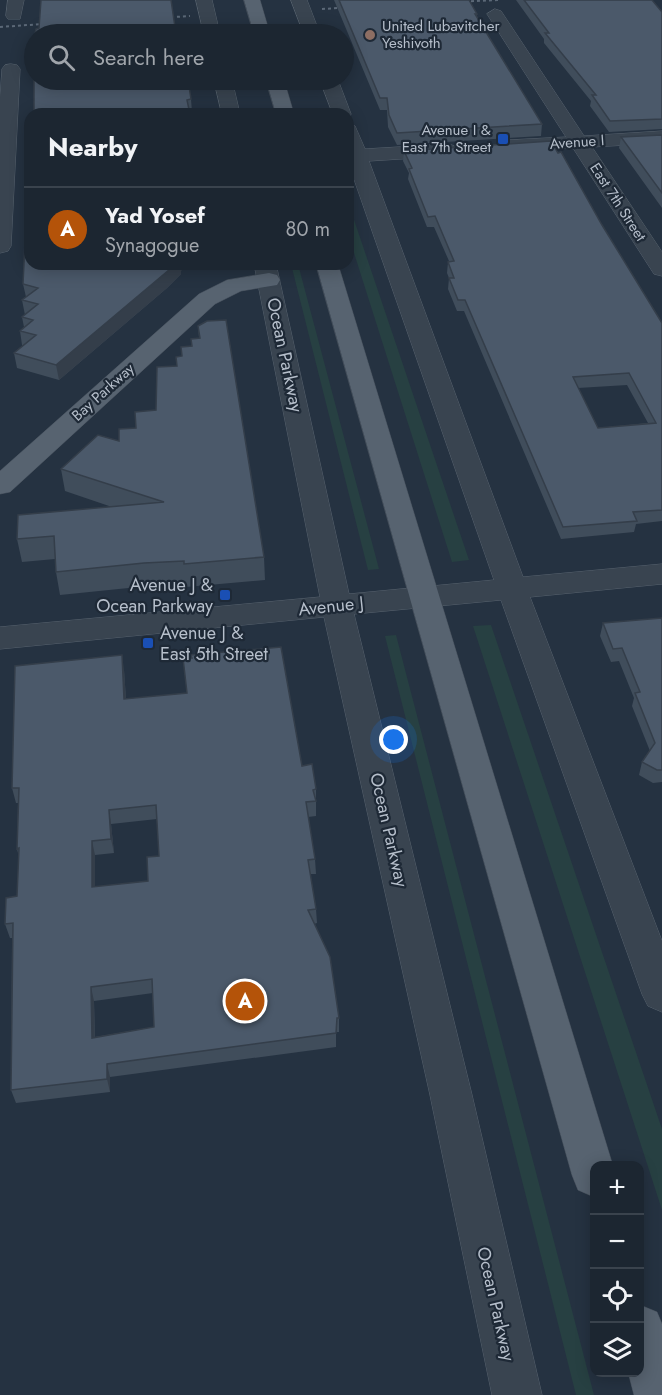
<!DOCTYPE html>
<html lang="en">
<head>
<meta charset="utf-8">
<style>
  :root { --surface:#1c2631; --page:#252e39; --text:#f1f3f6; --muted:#a0a5ab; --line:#3a434d; --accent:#b45309 }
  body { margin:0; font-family:Jost,sans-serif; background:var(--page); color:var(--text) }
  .controls { position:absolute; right:18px; bottom:18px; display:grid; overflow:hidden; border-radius:12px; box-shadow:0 3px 15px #0003 }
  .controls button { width:54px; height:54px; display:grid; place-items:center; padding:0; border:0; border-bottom:2px solid var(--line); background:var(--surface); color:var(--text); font:30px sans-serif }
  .you { position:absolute; left:394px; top:740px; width:21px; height:21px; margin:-15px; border:4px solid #fff; border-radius:50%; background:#1a73e8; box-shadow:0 0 0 9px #1a73e833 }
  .badge { display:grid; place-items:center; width:39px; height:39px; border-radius:50%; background:var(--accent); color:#fff; font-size:20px; font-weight:700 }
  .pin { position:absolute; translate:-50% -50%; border:3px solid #fff; box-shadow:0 2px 6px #0006 }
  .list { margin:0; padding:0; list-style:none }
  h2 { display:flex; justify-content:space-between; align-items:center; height:78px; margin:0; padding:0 24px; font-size:26px }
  h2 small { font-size:20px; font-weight:400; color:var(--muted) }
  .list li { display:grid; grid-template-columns:39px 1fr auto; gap:18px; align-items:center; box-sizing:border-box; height:84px; padding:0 24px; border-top:2px solid var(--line) }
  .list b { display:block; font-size:22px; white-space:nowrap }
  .list p { margin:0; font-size:20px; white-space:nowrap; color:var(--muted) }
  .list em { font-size:20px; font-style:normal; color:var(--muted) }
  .icon { flex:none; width:33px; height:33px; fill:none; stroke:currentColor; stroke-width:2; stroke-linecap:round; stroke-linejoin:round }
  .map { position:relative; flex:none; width:662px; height:1395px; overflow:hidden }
  .search { position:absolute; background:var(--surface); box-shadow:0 3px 15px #0003; left:24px; top:24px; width:330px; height:66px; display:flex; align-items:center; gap:15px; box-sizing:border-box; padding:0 21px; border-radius:33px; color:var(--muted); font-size:22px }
  .panel { position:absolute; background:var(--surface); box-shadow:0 3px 15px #0003; left:24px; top:108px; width:330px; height:162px; border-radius:18px }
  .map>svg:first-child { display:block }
  .green { fill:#274042 }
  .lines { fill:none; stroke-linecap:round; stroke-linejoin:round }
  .minor-casing { stroke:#57626e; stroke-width:1 }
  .major-casing { stroke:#434d59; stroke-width:1 }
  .minor { fill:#394450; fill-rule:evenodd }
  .major { fill:#576370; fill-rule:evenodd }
  .rail { stroke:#5b6877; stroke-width:2; stroke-dasharray:3 3; stroke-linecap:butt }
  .wall { fill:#404d5b; fill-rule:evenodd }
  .shaded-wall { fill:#343e4a }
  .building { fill:#4b596a; stroke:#343e4a; stroke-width:1.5; fill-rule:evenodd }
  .education-dot { fill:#8d6e63; stroke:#1e2936; stroke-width:2 }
  .transit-dot { fill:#1a4fb4; stroke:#1e2936; stroke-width:2 }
  .labels { text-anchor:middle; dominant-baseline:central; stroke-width:4.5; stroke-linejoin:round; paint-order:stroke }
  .far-poi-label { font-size:15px; fill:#b6bfcb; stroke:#1e2936; text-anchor:start }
  .far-street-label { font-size:15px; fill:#b6bfcb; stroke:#1e2936 }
  .street-label { font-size:18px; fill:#b6bfcb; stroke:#1e2936 }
  .poi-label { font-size:18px; fill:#b6bfcb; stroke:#1e2936; text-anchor:end }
</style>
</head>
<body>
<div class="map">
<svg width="662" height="1395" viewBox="0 0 662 1395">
  <rect width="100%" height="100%" fill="#253241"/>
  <path class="green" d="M348,202L469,560L452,562L348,234Z
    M291,264H298L379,569L368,570Z
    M491,625L662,1129V1210L473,626Z
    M396,635L594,1395H576L385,636Z"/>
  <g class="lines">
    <defs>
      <path id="minor" d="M8,0H24L20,19H8L6,16Z
        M196,0H212L220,34H204Z
        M291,0H307L320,34H304Z
        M495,9L501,11L584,136L662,131V143L592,147L662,252V276L654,274L573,148L508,152L501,150L498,146L501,142L508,140L566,137L487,14Z
        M11,64L17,65L20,69L11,246L8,251L0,253V98L2,69L5,65Z
        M214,80H232L240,114H222Z
        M320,80H338L351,114L349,118L348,114H333Z
        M348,124L355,126L365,149L448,144L455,146L458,150L455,154L448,156L369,161L523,577L662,564V584L530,597L662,941V1012L648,1006L642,994L501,600L354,614L472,1095L542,1395H492L430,1095L324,617L0,649V627L320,597L254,264H276L349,594L494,580L348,162Z"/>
      <path id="major" d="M244,0H260L270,34H254Z
        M266,80H284L294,114H276Z
        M316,264H338L613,1166H594V1197L578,1190L572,1175Z
        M269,273L277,275L280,280L277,285L241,291L215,304L10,492L0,494V471L199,294L227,280Z
        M640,1305L657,1312L662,1324V1395H634L628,1372H640Z"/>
    </defs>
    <use href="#minor" class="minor-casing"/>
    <use href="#major" class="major-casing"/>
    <use href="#minor" class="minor"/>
    <use href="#major" class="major"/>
    <path class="rail" d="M453,2L499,0
      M322,9L355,7
      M159,18L190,16
      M0,27L57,23"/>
  </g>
  <path class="wall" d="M334,0H469L477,14L476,17L542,124L541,136L397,145L388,127L387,110H380Z
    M516,0H652L662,12V129L609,132L590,106L591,101L544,43V39Z
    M34,73L191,99L192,112L189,113Z
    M662,135V208L619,148L621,137Z
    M404,151L602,225L662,323V521L636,524L634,532L561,539L464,311H457L448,289L449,278L447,273L448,262L449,261L434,227H427L408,179L409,173L403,161ZM627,385L648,423L598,428L578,388Z
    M181,271V274L167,288L59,380L17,368L14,353L23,346L22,345L20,331L24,327L22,317L25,315L22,300L26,297L23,284Z
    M198,326L264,557L265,580L186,587V583L148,586L60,595L56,572L55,559L22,562L17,539L112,507L65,491L61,469L119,441L156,410L182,356L181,347L191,346V339L199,338Z
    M662,618V782L653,783L639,775L642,762L650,751L632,706L634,698L619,661L611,662L600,636L603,623Z
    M124,670L126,699L302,766L316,789V816L308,817L315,859L316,874H310L316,909L317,923L314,924L339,1018V1032H336V1047L110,1077V1092L16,1103L11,1090L12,938H10L5,924L17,896L19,857L17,849L18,803H16L12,788ZM157,819L159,856L148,881L95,887V855L114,853L111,824ZM153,993L154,1027L95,1037L94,1001Z"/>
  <path class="shaded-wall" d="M176,264H188L181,271V274L167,288L59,380L56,365Z
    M122,655L124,670L127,714L124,699Z
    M109,810L111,824L114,853L111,839Z
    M92,841L95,855V902L92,887Z
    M91,987L94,1001L95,1051L92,1038Z
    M107,1064L110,1077V1092L107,1079Z"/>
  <path class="building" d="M41,0H171L176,34H35L36,29L39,28Z
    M339,0H469L477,14H475L542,124L397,133L389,115L387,98H380Z
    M524,0H652L662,12V119L610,121L592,95H596L545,33H549Z
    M34,73V80H188L191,99L187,100L190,114H34Z
    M662,135V193L621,137Z
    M551,141L558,153L561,152L602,225L662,323V510L633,512L637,521L563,527L465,300H458L449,278H454L448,262L454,261L435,216L428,217L409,169L412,168L404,151ZM629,373L656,423L598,428L573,377Z
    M30,178V264H176L56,365L14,353L36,335L20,331L33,320L22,317L38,304L22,300L38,288L23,284L28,179Z
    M226,320L264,557L184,564V561L144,563L56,572L54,536L17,539L18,515L164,502L61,469L98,435L119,441V429L136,428L135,412L156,410L157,367L177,366L176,357L182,356L181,347L192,346L191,339L200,338L198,326L207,321Z
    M662,618V770H657L642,762L655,743L635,693L640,692L622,648L613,649L603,623Z
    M281,647L302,766L312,764L316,789L313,790L316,801L306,802L315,859L308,860L316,909L308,910L330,957L339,1018H337L336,1033L107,1064V1079L11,1090L13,923L5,924L6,898L17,896L19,848L17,849L19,788H12L15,666L122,655L124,699L187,693L183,658H192L191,655ZM156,805L159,856L147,857L148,881L92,887V841L111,839L109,810ZM152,979L154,1027L92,1038L91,987Z"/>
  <circle class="education-dot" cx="370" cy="35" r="6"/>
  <g class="transit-dot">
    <rect x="497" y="133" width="12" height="12" rx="3"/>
    <rect x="219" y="589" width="12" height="12" rx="3"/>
    <rect x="142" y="637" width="12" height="12" rx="3"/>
  </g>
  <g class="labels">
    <g class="far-poi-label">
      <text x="382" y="26">United Lubavitcher<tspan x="382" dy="17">Yeshivoth</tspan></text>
      <text x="491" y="130" text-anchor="end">Avenue I &amp;<tspan x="491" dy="17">East 7th Street</tspan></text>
    </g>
    <g class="far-street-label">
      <text transform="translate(577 142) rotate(-4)">Avenue I</text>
      <text transform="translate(618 202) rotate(57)">East 7th Street</text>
      <text transform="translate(103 392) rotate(-42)">Bay Parkway</text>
    </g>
    <g class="street-label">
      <text transform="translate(285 355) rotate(78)">Ocean Parkway</text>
      <text transform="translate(331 606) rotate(-6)">Avenue J</text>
      <text transform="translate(389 830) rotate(77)">Ocean Parkway</text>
      <text transform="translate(496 1304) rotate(77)">Ocean Parkway</text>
    </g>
    <g class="poi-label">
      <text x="213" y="585">Avenue J &amp;<tspan x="213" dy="21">Ocean Parkway</tspan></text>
      <text x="160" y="633" text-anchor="start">Avenue J &amp;<tspan x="160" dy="21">East 5th Street</tspan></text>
    </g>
  </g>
</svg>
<div class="controls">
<button>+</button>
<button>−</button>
<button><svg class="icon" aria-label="locate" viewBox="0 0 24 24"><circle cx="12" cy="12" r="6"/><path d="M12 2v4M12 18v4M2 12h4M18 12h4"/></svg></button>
<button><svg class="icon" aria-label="layers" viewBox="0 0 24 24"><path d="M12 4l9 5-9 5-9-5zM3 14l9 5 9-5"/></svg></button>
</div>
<div class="you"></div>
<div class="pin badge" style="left:245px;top:1001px">A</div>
<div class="search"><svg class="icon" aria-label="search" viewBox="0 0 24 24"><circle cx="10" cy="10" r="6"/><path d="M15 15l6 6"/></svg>Search here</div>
<section class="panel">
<h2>Nearby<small></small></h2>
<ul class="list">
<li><span class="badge">A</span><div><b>Yad Yosef</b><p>Synagogue</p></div><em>80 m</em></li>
</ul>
</section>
</div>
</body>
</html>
